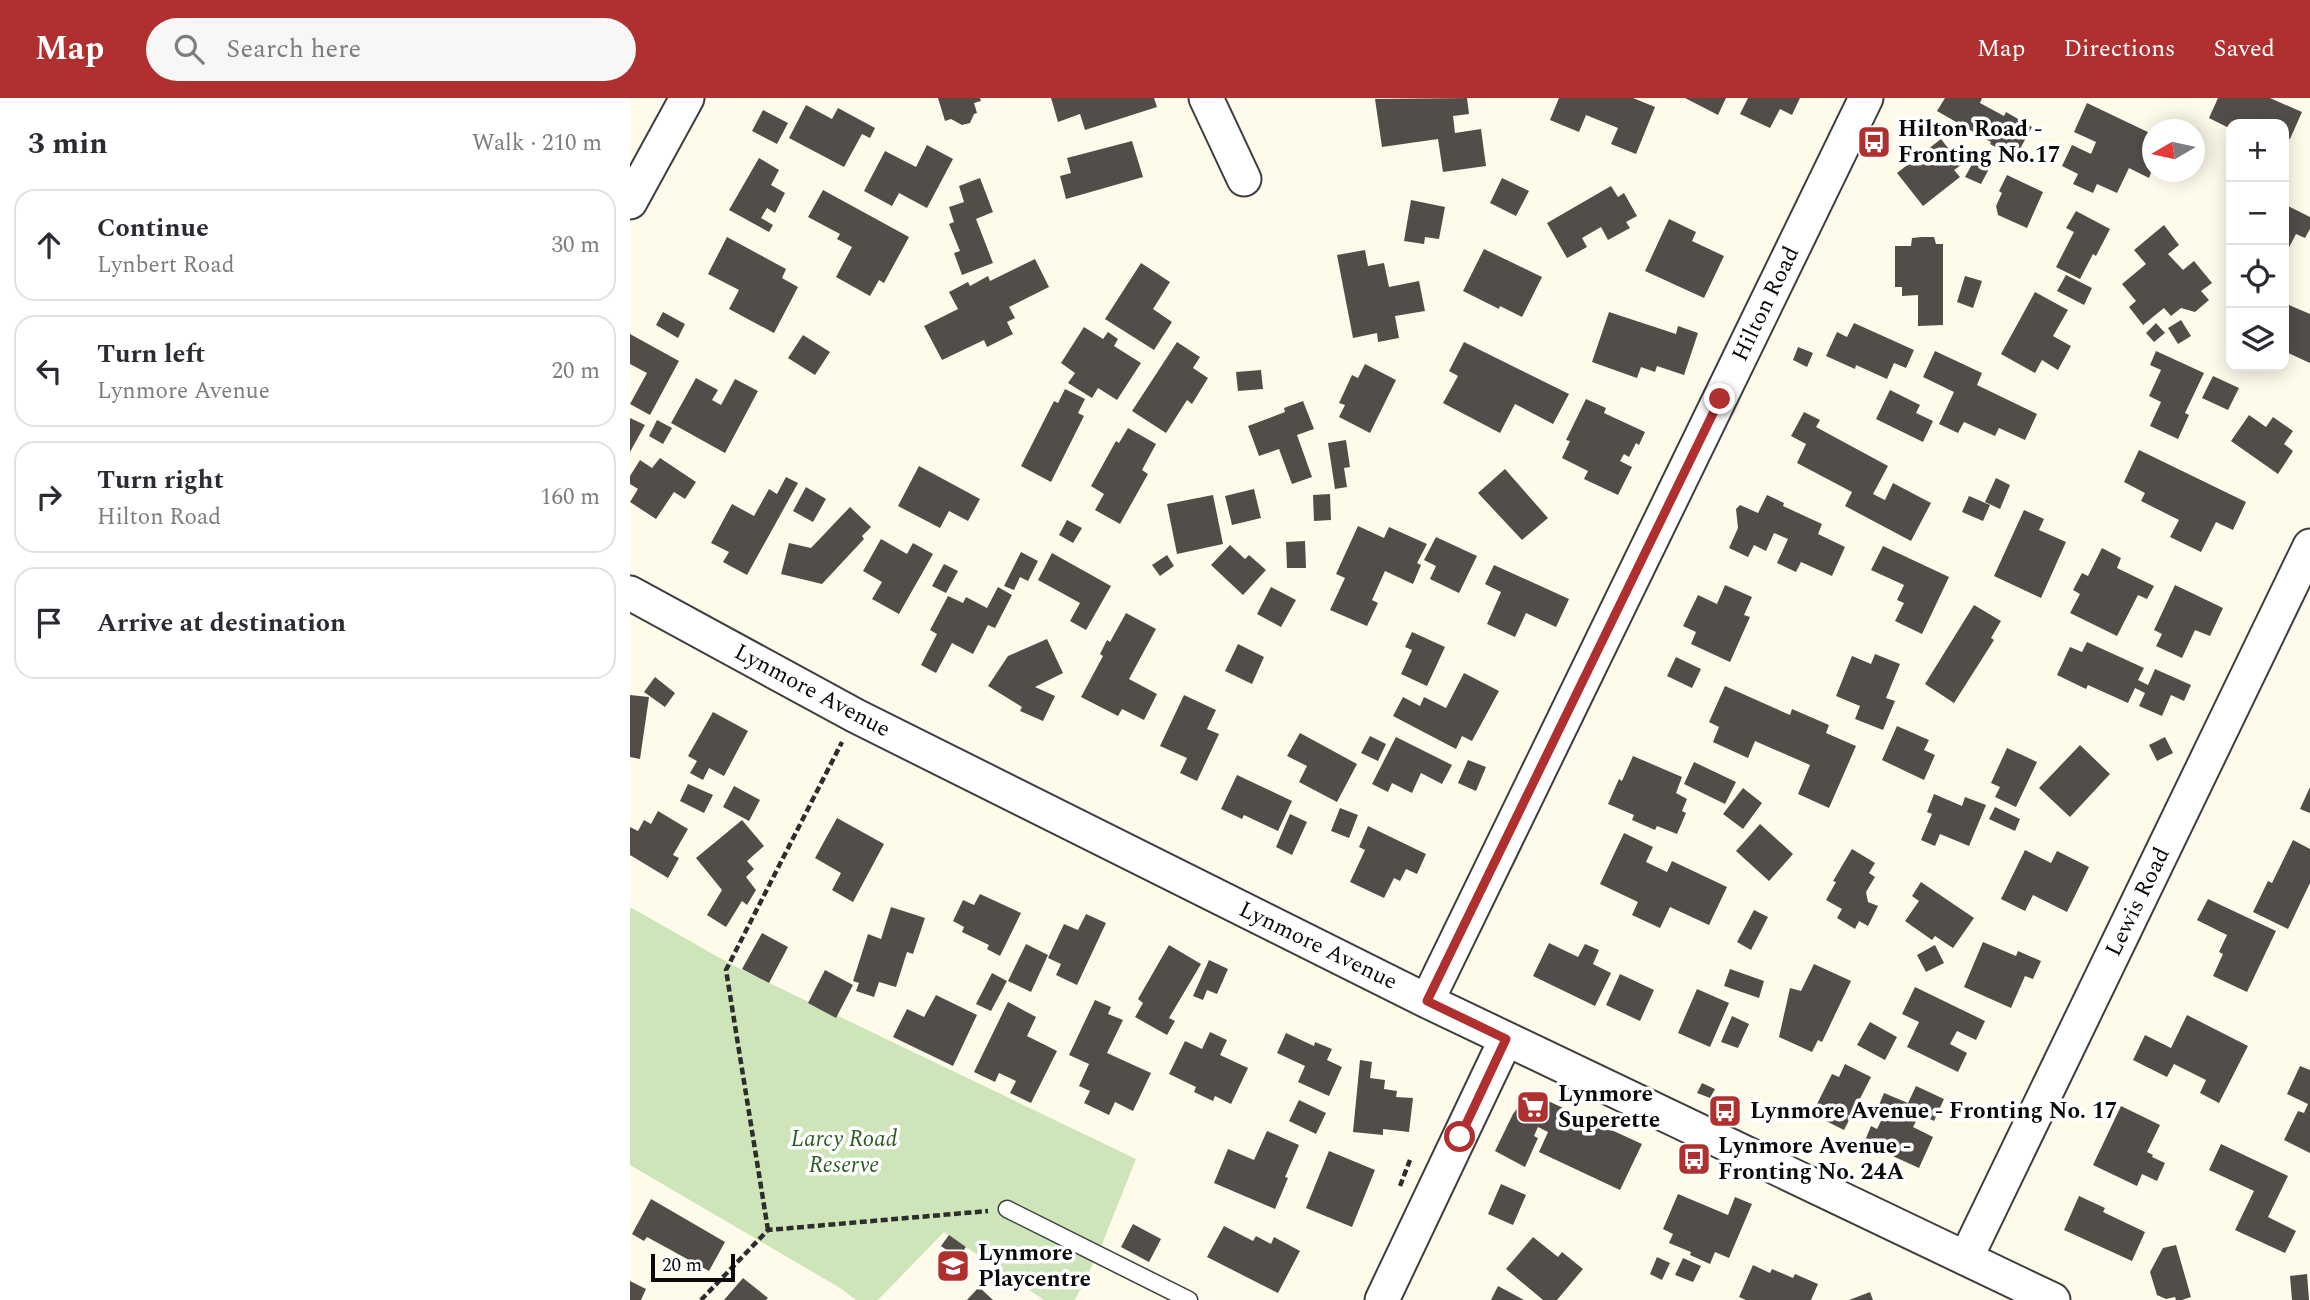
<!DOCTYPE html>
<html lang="en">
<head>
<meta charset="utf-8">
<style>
  :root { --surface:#fff; --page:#f7f7f7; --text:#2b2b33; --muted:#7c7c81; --line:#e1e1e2; --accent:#b0302f }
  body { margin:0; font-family:Spectral,serif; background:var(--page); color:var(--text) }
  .controls { position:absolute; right:21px; top:21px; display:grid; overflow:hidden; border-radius:14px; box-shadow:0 4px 18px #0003 }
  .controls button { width:63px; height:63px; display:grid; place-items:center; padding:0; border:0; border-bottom:2px solid var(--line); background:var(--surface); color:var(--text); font:35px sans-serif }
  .compass { position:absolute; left:1512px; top:21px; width:63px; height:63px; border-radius:50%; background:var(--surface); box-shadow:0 4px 18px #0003; rotate:261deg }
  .scale { position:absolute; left:21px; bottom:18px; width:84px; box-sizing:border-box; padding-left:7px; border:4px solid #0b0b0b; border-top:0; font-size:19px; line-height:24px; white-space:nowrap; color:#0b0b0b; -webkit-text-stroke:5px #fff; paint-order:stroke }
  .stop { position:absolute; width:21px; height:21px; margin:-16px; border:5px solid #b0302f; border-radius:50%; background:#fff }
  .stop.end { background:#b0302f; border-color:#fff; box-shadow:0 2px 7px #0008 }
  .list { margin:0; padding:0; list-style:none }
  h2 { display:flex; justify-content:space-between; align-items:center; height:91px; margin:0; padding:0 28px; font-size:30px }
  h2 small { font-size:23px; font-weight:400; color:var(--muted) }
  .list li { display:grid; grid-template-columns:46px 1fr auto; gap:21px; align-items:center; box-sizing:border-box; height:112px; margin:0 14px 14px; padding:0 14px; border:2px solid var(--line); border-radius:21px }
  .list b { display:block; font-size:26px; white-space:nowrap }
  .list p { margin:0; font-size:23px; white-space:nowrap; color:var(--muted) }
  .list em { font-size:23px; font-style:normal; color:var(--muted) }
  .icon { flex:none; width:38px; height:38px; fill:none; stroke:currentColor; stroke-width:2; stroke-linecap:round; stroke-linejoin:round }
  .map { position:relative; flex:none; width:1680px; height:1202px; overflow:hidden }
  header { display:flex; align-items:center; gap:42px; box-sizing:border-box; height:98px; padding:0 35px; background:var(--accent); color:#fff }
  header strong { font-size:33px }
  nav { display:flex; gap:38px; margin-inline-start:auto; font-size:24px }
  .search { width:490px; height:63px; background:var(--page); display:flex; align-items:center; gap:18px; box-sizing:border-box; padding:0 24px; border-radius:38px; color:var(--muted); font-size:26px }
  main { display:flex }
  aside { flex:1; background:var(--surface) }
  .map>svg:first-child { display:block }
  .green { fill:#cde5b8 }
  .building { fill:#534d49 }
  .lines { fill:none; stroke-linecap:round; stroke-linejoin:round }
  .lane-casing { stroke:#3e3e3e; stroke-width:19 }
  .street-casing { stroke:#3e3e3e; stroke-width:37 }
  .path { stroke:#2d2d2d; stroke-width:4.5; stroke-dasharray:7 3.5; stroke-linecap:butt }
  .lane { stroke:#fff; stroke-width:16 }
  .street { stroke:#fff; stroke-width:33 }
  .route { stroke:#b0302f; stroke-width:9 }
  .labels { text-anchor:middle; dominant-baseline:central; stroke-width:7; stroke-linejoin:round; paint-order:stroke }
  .poi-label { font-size:23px; font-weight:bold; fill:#0b0b0b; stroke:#fff; text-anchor:start }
  .street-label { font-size:23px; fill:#0b0b0b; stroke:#fff }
  .park-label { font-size:23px; font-style:italic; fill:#2a5e21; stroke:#fff }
</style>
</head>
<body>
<header>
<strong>Map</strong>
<div class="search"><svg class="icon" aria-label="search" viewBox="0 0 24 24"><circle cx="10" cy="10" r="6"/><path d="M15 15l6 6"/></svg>Search here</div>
<nav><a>Map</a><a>Directions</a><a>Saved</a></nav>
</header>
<main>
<aside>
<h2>3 min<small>Walk · 210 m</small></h2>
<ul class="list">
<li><svg class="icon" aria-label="ahead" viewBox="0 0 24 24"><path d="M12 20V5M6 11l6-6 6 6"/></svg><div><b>Continue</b><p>Lynbert Road</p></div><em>30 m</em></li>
<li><svg class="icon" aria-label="left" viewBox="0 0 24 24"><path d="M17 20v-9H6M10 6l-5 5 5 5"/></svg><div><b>Turn left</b><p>Lynmore Avenue</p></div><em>20 m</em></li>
<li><svg class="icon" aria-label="right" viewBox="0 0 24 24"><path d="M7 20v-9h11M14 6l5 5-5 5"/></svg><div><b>Turn right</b><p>Hilton Road</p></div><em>160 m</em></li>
<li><svg class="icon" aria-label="arrive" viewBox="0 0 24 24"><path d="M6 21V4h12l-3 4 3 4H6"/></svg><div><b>Arrive at destination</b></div></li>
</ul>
</aside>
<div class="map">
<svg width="1680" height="1202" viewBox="0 0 1680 1202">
  <rect width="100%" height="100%" fill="#fefbeb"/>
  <path class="green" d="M0,809L104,868L506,1061L468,1156L445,1202H414L314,1134L248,1202H226L210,1190L0,1067Z"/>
  <path class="building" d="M308,0H350L351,3L344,5L347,15L344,16L340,25L332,27L321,21L315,23Z
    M421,0H524L527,9L455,32L450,16L428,24Z
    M837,0L839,16L823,18L825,35L851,31L856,68L813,74L808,41L752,49L745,1Z
    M929,0H1003L1025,9L1006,56L981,46L988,30L956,17L949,34L920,22Z
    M1055,0H1096L1088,17Z
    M1118,0H1170L1162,17L1150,11L1140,30L1110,16Z
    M1315,0H1352L1350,5L1374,18L1376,14L1402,29L1385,60L1360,46L1361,44L1307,13Z
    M1588,0H1640L1672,14L1660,41L1654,38V26H1617L1608,22L1606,26H1601V31L1579,20Z
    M1457,5L1522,36V72L1519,80L1499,70L1487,95L1467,86L1463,95L1443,86L1448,76L1432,68L1442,47L1461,56L1466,44L1444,34Z
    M176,7L202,21L208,10L245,30L240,40L232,36L214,69L159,40Z
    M133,12L158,25L147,46L122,33Z
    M1311,41L1331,67L1324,72L1330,79L1293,108L1267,75Z
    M502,43L513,79L436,101L430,78L441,75L437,60Z
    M297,47L323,61L297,110L269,95L262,108L234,93L255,53L286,69Z
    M129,60L149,72L141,87L155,95L145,115L137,110L131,120L143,127L139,134L99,112Z
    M1345,61L1360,69L1351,86L1335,79Z
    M1377,77L1413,94L1397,130L1368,117L1366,108L1372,95L1369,93Z
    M350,80L363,114L346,121L363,165L332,177L324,155L330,153L319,126L324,124L319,109L334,104L329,88Z
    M872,80L899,93L886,118L860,105Z
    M981,88L988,99L994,95L1007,118L996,124L1000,130L978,142L971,129L952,140L957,149L937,160L917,125Z
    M193,92L279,139L254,185L249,182L240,198L206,179L222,149L207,141L210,136L178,119Z
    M781,102L815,109L809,141L795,139L794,146L774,143Z
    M1654,106L1680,119V131L1675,140L1666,136L1654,159Z
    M1446,113L1480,131L1466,158L1463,156L1450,181L1426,169L1444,134L1436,130Z
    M1039,121L1066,134L1062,143L1094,158L1074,200L1015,173Z
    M1534,127L1549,147L1538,156L1553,172L1564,163L1582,185L1571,193L1579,202L1565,214L1551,210L1541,218L1534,210L1513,227L1499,209L1506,203L1492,186L1516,166L1504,152Z
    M97,139L156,171L152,180L168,189L144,235L99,211L109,192L78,176Z
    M1292,139H1304L1306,146H1313V227L1288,228V197L1272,198V189H1265V148H1281L1282,140Z
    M854,151L912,179L892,219L870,208L869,211L833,193Z
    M735,152L738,168L754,165L759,189L789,183L795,213L765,218L769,240L748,244L747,235L723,240L707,157Z
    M405,161L419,189L379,209L385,220L377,224L383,236L357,249L354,242L312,262L294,228L328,211L319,194L338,184L340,188L358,178L360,183Z
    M511,165L540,184L523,211L542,224L524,252L475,221Z
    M1436,177L1462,190L1454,207L1427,193Z
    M1335,178L1352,183L1343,210L1327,204Z
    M1405,194L1438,212L1423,238L1441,248L1428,272L1412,262L1405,275L1371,256Z
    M1654,205L1680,216V265L1654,253Z
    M33,214L55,226L48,240L26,227Z
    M979,214L1046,236L1048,228L1068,235L1054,277L1027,268L1025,274L1011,269L1007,280L962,264Z
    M1551,222L1561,238L1548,246L1538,230Z
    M1224,225L1284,252L1276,270L1264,265L1257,281L1226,267L1225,271L1196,258L1207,234L1217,239Z
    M1526,225L1535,235L1524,244L1516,235Z
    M454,229L473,241L478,234L488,241L484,248L511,265L487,302L468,290L462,300L438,285L445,275L431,265Z
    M0,236L49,263L20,317L0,306L17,275L0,266Z
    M173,237L200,254L185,277L158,260Z
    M547,244L570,259L563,270L578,280L562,306L557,302L536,335L502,313Z
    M834,244L939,296L923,326L885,306L870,335L813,305L828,278L819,273Z
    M1168,249L1183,255L1177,269L1163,262Z
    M1305,253L1352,275L1347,287L1407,316L1395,342L1369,330L1365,338L1334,324L1328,335L1309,326L1324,294L1293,279Z
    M1526,253L1574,275L1555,315L1559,317L1548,341L1520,328L1531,304L1519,298L1531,272L1520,267Z
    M735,266L766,282L740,335L709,319L715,307L709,305L722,277L728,280Z
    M631,272L633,291L608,293L606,274Z
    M1583,278L1609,290L1598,312L1572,300Z
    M66,280L88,292L82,302L91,307L105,281L128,293L95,355L41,325Z
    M435,291L455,301L448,315L454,318L421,384L391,368L424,303L428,305Z
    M1260,292L1290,307L1286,315L1303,323L1293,344L1246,321Z
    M956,301L976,310L974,315L1015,334L1009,347L1006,345L999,359L994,356L990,363L1002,369L988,397L954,381L958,373L932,360L940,343L936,342Z
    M673,303L684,331L667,337L682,379L662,386L649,351L629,358L618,328L655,314L654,310Z
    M1174,314L1190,322L1186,329L1258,368L1243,396L1255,402L1263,385L1301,405L1281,443L1215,408L1222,394L1167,365L1176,346L1161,338Z
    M1619,317L1636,329L1643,319L1663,333L1654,346L1663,353L1648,376L1601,343Z
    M0,320L15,327L0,354Z
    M27,322L42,330L33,346L19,338Z
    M498,330L526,346L512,372L518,376L490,426L465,412L474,396L461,388L486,343L489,345Z
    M716,342L720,369L714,370L717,389L705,391L698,345Z
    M1509,352L1616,404L1603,432L1586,424L1571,454L1540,439L1549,422L1511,403L1515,395L1494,384Z
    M30,360L66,384L55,401L44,394L26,421L0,404L8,391L0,386V378L10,362L22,370Z
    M289,368L350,401L338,423L319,413L310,430L268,408Z
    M875,371L918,420L892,442L848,395Z
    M156,379L168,385L117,477L93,464L99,454L81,445L102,406L124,418L139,391L147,396Z
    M1366,380L1380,387L1370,411L1355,404Z
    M176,389L196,401L183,424L163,413Z
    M624,391L631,420L602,427L595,398Z
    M700,396L701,422L684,423L683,397Z
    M583,397L593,446L547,456L537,406Z
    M1137,397L1154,405L1153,408L1192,426L1188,436L1215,449L1202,478L1171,464L1166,474L1147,465L1158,441L1144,435L1136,453L1124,447L1118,459L1099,450L1108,430L1106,411L1110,407L1128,415Z
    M1339,398L1360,407L1353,423L1332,414Z
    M220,409L241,429L232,438L234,441L192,486L151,476L159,445L181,450Z
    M1394,412L1414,421L1409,432L1436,444L1411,500L1364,478Z
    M437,422L452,430L443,445L429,437Z
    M728,428L754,440L759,429L797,446L787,465L791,467L783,486L755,473L742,502L748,505L737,528L700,512L715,480L706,476Z
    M806,439L847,458L829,495L800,481L806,468L794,462Z
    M251,441L277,456L283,445L303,456L269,516L242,501L252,484L233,473Z
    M675,443L676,470H657L656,444Z
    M600,447L615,461L619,457L636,472L613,497L581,467Z
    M1253,448L1319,479L1292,536L1265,523L1274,505L1267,502L1274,487L1241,472Z
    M1472,450L1491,460L1487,470L1524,488L1517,501L1508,497L1487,538L1440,515L1450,496L1443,492L1452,475L1458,478Z
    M391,454L408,463L398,483L390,479L384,492L374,488Z
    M422,455L481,488L456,532L440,523L450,505L408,482Z
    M537,457L544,468L530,478L522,467Z
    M314,466L328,473L316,495L302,488Z
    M864,467L939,501L926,529L896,515L885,539L857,526L871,494L855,486Z
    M1095,487L1122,499L1114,517L1120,519L1100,564L1061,546L1066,534L1053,528L1068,497L1087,506Z
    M1545,487L1593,510L1580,538L1565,532L1552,560L1526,548L1532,536L1524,532Z
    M368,489L382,497L365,530L358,527L343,556L322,545L306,575L291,567L307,536L300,532L318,498L333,505L336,499L357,510Z
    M641,489L666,502L651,529L627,516Z
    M1344,507L1371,523L1361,540L1364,542L1324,605L1295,586Z
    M496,515L526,531L499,581L527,596L514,622L492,611L488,618L451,599L473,558L470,556L477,542L480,544Z
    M782,534L815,549L797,588L771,576L782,552L775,549Z
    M417,541L433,575L405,589L425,598L413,623L390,613L392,609L358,588L378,558Z
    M1457,544L1514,570L1508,582L1518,587L1525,571L1561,587L1554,603L1541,597L1532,618L1509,608L1515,595L1505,590L1498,605L1458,587L1456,591L1427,577L1440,549L1452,554Z
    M608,546L634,559L622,586L595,573Z
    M1245,556L1270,566L1256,600L1265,603L1253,632L1225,621L1230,608L1206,598L1222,558L1241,566Z
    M1046,559L1071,571L1062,590L1037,578Z
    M834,575L869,593L842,643L832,638L826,651L763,618L773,599L790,608L794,599L816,610Z
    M25,579L45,595L35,609L14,594Z
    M1095,588L1160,617L1162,611L1199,627L1196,635L1226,648L1199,710L1168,696L1180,667L1125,643L1118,660L1083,644L1089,629L1079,624Z
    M0,597L19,599L10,661L0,659Z
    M554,597L586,612L577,631L589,636L567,683L550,675L557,660L530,648Z
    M83,614L118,633L94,678L79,670L73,682L60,675L67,663L58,658Z
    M1267,628L1299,642L1294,652L1305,657L1294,682L1252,662Z
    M670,635L727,666L707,704L669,684L677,668L657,658Z
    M740,638L756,646L748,663L731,655Z
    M766,639L822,667L812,686L791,675L782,695L762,685L758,694L742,686Z
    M1535,639L1543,655L1527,663L1519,647Z
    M1450,647L1480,676L1440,719L1409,690Z
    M1377,650L1407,664L1386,709L1365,699L1370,689L1361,685Z
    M1003,658L1052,679L1046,695L1057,701L1052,713L1056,715L1047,736L1027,728L1025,732L1002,722L1004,717L978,706L989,681L992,683Z
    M838,662L856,669L846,693L828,685Z
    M1064,664L1106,684L1095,706L1054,686Z
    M607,677L662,703L648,733L614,717L612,721L591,711Z
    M58,686L83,697L74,715L50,703Z
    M104,688L130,702L119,723L93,709Z
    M1680,689V715L1670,711Z
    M1113,690L1132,705L1113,731L1093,716Z
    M1304,696L1332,708L1335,699L1356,707L1339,748L1310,736L1305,748L1291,742L1302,716L1297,714Z
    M1365,709L1390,721L1385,733L1359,721Z
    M710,710L728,717L719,740L701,733Z
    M28,713L58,731L43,757L49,760L38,780L0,757V729L8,733L14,722L21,726Z
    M660,716L677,724L662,757L646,749Z
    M207,720L254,746L223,804L202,792L211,775L185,760Z
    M112,722L134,748L117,763L124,771L116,779L126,792L117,807L112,803L96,829L77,817L92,792L66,760Z
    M1130,726L1163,756L1139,783L1106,753Z
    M738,728L796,756L787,776L776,771L770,783L764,780L754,800L720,784L735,752L729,749Z
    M994,735L1023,749L1016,764L1037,774L1042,763L1097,789L1079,827L1040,809L1030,830L1002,817L1008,804L970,786Z
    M1663,742L1680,751V785L1658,831L1623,814L1638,783L1642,785Z
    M1222,751L1245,765L1239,775L1245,779L1236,794L1238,804L1248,808L1238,828L1229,823L1225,831L1207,820L1212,811L1196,802L1206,784L1203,783Z
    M1395,752L1421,765L1427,753L1459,769L1437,814L1403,797L1395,813L1371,801Z
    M1291,784L1344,820L1323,850L1305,838L1302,842L1275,823L1289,803L1282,798Z
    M350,796L391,815L370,858L357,851L359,847L332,834L334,829L323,823L333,802L344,807Z
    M1578,801L1646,833L1617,894L1583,878L1593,856L1589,854L1597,837L1567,822Z
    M261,809L295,820L283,856L277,854L266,889L249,884L244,899L226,893L229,885L223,883L238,836L251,841Z
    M1124,812L1138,819L1121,852L1107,844Z
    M456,816L476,825L447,887L426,877L431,866L418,860L434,826L448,832Z
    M132,835L158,849L139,885L112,871Z
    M1353,844L1386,858L1388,853L1411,863L1403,881L1395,878L1381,910L1334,889Z
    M919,845L948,859L955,846L969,852L963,866L981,875L965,908L903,878Z
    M396,846L418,857L401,894L378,883Z
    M539,847L571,866L539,920L545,923L537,937L505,919L513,905L508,901Z
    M1305,847L1314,865L1296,874L1287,857Z
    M579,862L598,871L587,896L577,892L573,902L563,898Z
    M1184,866L1221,883L1192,944L1188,942L1182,954L1149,939L1160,890L1171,893Z
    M1100,871L1134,883L1129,900L1094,888Z
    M195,872L223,887L206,920L178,905Z
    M362,875L377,883L361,913L346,906Z
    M990,876L1024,892L1010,923L976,907Z
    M1285,889L1355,923L1346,942L1327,933L1320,946L1337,955L1328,974L1277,949L1289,924L1272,916Z
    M1067,891L1099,905L1080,949L1048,935Z
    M306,897L347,917L323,968L263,939L277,911L294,919Z
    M465,902L481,909L478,916L493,922L477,955L521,975L503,1013L485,1004L479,1017L454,1005L460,993L449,988L459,966L439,957Z
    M378,904L406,919L397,938L427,953L401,1005L380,995L386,983L369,975L365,984L344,974Z
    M1557,917L1618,948L1589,1005L1570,995L1576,982L1544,966L1537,979L1503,962L1515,937L1541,950Z
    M1102,918L1119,926L1108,950L1091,944Z
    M1240,924L1267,939L1255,962L1227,947Z
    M580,934L597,942L590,957L618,970L601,1006L585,998L583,1003L564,994L566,989L539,976L555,943L572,951Z
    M656,935L684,948L685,944L702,951L697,962L712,969L699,998L668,984L675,968L647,955Z
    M730,962L742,964L740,980L755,982L754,991L767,993L766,999L783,1000L779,1034L753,1031V1037L723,1034Z
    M1215,966L1241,979L1214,1032L1182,1016L1202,976L1209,979Z
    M1670,968L1680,972V1055L1654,1042L1668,1013L1674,1015L1678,1006L1657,996Z
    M1072,985L1085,991L1080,1000L1067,995Z
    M1286,988L1314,1001L1304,1023L1290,1016L1283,1029L1303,1039L1289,1070L1234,1045L1241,1028L1247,1031L1254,1017L1246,1014L1254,995L1278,1005Z
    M904,1001L918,1003L1012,1046L990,1092L909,1054L918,1034L908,1029L904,1038L908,1040L895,1069L865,1053L883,1016L892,1004Z
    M669,1002L696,1015L686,1036L659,1023Z
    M1491,1008L1530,1027L1517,1054L1523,1057L1522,1059L1535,1065L1527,1083L1512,1076L1507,1088L1463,1067Z
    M637,1033L669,1047L655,1079L658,1080L645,1111L584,1085L598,1051L624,1062Z
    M1591,1046L1658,1078L1638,1119L1666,1133L1655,1155L1605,1132L1624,1093L1579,1072Z
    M699,1053L745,1072L722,1129L676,1110Z
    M871,1086L896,1097L883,1127L858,1116Z
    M1048,1096L1098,1117L1105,1099L1122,1106L1099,1160L1085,1154L1080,1166L1060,1157L1061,1154L1039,1145L1043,1136L1033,1131Z
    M1449,1098L1475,1110L1473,1114L1515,1134L1502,1163L1434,1132Z
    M21,1101L95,1144L79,1173L17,1139L14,1143L2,1136Z
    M503,1126L531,1141L519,1164L491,1149Z
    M594,1128L623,1143L626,1138L641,1146L644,1139L670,1153L648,1195L577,1159Z
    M319,1137L336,1149L328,1160L311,1148Z
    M903,1139L928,1159L932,1154L953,1171L927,1202H913L876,1171Z
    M1546,1147L1561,1199L1552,1202H1546L1545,1199L1536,1201L1527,1197L1520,1174L1533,1150Z
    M1027,1159L1040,1165L1032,1182L1020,1176Z
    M1053,1160L1071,1168L1063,1184L1045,1177Z
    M1123,1167L1140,1175L1142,1171L1163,1180L1165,1176L1188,1186L1181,1202H1116L1109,1199Z
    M1677,1176L1679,1202H1662L1660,1178Z
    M113,1180L138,1200L136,1202H94Z
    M0,1183L16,1191L11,1202H0Z
    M868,1188L894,1202H861Z
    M349,1189L363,1202H337Z
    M1240,1194L1243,1202H1219Z"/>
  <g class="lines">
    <defs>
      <path id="lane" d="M377,1111L559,1202"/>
      <path id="street" d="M576,0L614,81
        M0,104L57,0
        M0,495L226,618L797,903L1423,1202
        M797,903L1236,0
        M1336,1160L1680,448
        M752,1202L876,941"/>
    </defs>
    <use href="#lane" class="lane-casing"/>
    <use href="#street" class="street-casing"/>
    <path class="path" d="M770,1088L780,1062
      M138,1132L96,872L212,644
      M71,1202L138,1132L358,1113"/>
    <use href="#lane" class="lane"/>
    <use href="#street" class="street"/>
  </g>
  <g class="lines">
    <path class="route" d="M830,1039L876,941L797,903L1090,301"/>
  </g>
  <defs>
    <symbol id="bus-square" viewBox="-11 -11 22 22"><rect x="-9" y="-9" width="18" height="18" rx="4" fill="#b0302f" stroke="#fff"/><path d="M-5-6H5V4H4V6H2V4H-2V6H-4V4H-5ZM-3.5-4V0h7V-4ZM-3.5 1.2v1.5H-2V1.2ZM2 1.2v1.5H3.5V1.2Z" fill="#fff"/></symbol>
    <symbol id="supermarket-square" viewBox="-11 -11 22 22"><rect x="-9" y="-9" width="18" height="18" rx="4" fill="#b0302f" stroke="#fff"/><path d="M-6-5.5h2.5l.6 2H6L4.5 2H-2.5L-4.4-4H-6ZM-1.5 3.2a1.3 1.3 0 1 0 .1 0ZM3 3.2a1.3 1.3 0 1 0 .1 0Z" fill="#fff"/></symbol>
    <symbol id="school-square" viewBox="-11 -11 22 22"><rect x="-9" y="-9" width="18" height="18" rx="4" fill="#b0302f" stroke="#fff"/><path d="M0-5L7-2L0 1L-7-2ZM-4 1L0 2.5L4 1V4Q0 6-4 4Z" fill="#fff"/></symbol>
  </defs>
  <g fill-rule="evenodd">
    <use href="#bus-square" x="1225" y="25" width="38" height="38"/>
    <use href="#supermarket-square" x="884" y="990" width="38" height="38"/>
    <use href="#bus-square" x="1076" y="994" width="38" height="38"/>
    <use href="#bus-square" x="1045" y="1042" width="38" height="38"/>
    <use href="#school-square" x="304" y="1149" width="38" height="38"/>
  </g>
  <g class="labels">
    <g class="poi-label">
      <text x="1268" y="31">Hilton Road -<tspan x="1268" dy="26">Fronting No.17</tspan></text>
      <text x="928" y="996">Lynmore<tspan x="928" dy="26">Superette</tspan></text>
      <text x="1120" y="1013">Lynmore Avenue - Fronting No. 17</text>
      <text x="1088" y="1048">Lynmore Avenue -<tspan x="1088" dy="26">Fronting No. 24A</tspan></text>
      <text x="348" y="1155">Lynmore<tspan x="348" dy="26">Playcentre</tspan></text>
    </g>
    <g class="street-label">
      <text transform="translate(1136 206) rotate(-64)">Hilton Road</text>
      <text transform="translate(182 593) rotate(28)">Lynmore Avenue</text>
      <text transform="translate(1508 804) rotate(-64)">Lewis Road</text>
      <text transform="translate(688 848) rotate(26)">Lynmore Avenue</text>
    </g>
    <g class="park-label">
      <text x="214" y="1041">Larcy Road<tspan x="214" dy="26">Reserve</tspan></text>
    </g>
  </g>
</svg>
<div class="controls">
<button>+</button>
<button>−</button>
<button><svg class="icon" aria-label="locate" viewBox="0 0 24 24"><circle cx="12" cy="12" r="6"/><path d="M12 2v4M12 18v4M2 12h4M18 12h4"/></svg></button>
<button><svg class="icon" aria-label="layers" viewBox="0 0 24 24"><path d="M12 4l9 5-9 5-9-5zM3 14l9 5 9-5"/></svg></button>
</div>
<svg class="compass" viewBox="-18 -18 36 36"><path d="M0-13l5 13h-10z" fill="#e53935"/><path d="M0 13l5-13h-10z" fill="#7c7c81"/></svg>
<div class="scale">20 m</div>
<div class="stop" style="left:830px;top:1039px"></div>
<div class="stop end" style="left:1090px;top:301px"></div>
</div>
</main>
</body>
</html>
